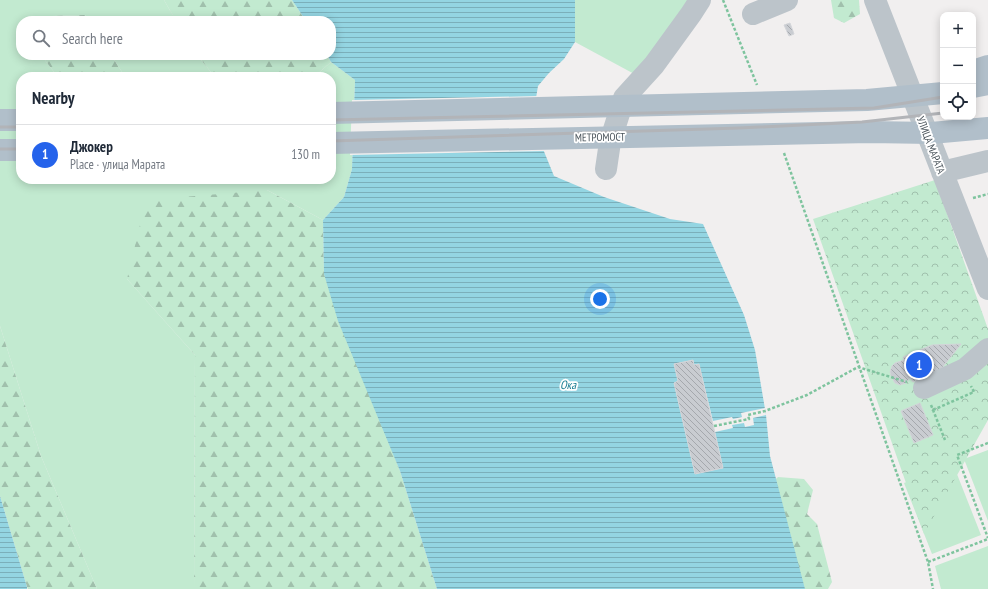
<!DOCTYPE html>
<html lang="en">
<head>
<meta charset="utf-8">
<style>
  :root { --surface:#fff; --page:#f2f2f3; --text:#1f2937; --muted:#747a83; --line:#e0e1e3; --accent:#2563eb }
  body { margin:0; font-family:"PT Sans Narrow",sans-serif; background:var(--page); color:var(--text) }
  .controls { position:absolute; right:12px; top:12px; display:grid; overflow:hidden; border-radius:8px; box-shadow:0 2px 10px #0003 }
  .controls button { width:36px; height:36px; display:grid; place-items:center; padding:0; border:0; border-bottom:1px solid var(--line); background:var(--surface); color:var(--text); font:20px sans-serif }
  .you { position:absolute; left:600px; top:299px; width:14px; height:14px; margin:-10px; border:3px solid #fff; border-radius:50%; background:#1a73e8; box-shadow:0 0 0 6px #1a73e833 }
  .badge { display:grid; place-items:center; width:26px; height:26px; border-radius:50%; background:var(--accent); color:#fff; font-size:13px; font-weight:700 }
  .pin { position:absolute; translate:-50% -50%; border:2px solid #fff; box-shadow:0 1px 4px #0006 }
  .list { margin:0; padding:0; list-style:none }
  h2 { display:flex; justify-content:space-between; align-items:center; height:52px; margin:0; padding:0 16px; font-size:17px }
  h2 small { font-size:13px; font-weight:400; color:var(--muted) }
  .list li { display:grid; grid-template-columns:26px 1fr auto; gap:12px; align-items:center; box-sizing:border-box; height:60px; padding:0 16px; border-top:1px solid var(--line) }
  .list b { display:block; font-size:15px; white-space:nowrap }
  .list p { margin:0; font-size:13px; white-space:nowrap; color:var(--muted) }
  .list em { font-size:13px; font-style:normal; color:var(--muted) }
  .icon { flex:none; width:22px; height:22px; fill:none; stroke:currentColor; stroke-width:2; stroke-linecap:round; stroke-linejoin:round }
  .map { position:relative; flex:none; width:988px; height:589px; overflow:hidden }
  .search { position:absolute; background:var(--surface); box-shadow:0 2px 10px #0003; left:16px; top:16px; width:320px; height:44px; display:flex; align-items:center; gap:10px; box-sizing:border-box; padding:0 14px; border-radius:16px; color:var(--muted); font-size:15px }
  .panel { position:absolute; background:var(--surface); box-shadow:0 2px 10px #0003; left:16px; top:72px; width:320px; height:112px; border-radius:16px }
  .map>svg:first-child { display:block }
  .green { fill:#c2ead0 }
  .forest { fill:url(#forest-firs) }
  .park { fill:url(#park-crowns) }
  .water { fill:url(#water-rules) }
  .pier { fill:#f1efef }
  .building { fill:url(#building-back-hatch); stroke:#d3d5d9 }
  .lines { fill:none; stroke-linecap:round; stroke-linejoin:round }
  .path { stroke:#7ec49e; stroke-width:2.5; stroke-dasharray:3 2; stroke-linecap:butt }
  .minor { stroke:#bcc4ca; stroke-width:22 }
  .major { stroke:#b1bfca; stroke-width:22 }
  .rail { stroke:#b2b4b8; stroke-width:3 }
  .labels { text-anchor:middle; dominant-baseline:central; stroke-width:3.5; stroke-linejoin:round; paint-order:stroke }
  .street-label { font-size:11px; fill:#49535a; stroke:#fff }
  .water-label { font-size:12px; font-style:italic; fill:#1b7f93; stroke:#fff }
</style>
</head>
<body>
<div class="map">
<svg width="988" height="589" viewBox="0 0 988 589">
  <defs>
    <pattern id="forest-firs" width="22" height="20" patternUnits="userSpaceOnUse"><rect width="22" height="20" fill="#c2ead0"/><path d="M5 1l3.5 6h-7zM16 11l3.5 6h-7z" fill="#a0c0ac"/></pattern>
    <pattern id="park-crowns" width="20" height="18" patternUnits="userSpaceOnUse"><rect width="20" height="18" fill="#c2ead0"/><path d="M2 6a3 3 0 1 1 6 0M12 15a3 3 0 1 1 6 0" fill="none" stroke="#a0c0ac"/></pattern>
    <pattern id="water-rules" width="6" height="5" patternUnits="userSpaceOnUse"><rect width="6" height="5" fill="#94d5e2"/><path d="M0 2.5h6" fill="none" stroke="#7bafba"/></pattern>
    <pattern id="building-back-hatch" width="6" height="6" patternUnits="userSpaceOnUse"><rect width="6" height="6" fill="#c9ccd1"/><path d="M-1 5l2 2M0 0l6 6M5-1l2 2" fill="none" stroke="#a5a8ad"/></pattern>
  </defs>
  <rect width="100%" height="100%" fill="#f1efef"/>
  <path class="green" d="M0,0H164L176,21H89L85,15L52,16L36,21H21V26L18,27L21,30V55H41L54,72L66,77H21V179H331V77H314L331,62L355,80L352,169L344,197L323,220L267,190L127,279L195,355L194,589H97L41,456L0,326Z
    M575,0H693L638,76L575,42Z
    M111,55H197L215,77H120L124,75Z
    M988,450V521L964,459Z
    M953,464L981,535L932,554L904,483Z
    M988,546V589H941L935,566Z"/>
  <path class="forest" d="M164,0H292L306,21H176Z
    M831,0H859L860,14L844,23L834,18Z
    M85,15L89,21H36L52,16Z
    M41,55H111L124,75L120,77H66L54,72Z
    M197,55H327L331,62L314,77H215Z
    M267,190L323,220L324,274L400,471L437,589H194L195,355L127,279L146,200Z
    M0,326L41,456L97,589H28L27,587L0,496Z
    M778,477L804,479L813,490L807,514L817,524L832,582L828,589H775L761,493Z"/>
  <path class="park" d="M935,180L988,329V420L924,534L813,219Z"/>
  <path class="water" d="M292,0H575V42L564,59L549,73L538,86L532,122L554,176L604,197L670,219L703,224L744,315L755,350L766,415L770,456L805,589H437L400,471L338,321L324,274L323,220L344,197L352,169L355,80L331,62L327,55H331V21H306Z
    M0,496L27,587V589H0Z"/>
  <path class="pier" d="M538,96L534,122L546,151L350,155L352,100Z
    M693,360L694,365L699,364L713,421L732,417L733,419L742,417L741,413L765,408L766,415L753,418L754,425L745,427L744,423L732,425L733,428L715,432L723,468L695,474L674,383L678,381L674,364Z"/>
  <path class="building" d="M790,23L794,34L789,36L784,25Z
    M961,344L942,368L913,382L910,378L906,383L900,385L895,383L892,378L890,372L892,366L895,363L904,360L903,357L932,345Z
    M693,360L694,365L699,364L723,468L695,474L674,383L678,381L674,364Z
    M920,403L933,435L914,443L901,411Z"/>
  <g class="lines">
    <path class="path" d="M723,0L757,85
      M784,153L928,562L933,589
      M973,198L988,194
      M931,405L945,440
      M933,410L974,392L971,386
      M714,426L749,419L748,415L765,411L807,395L858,367L907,382
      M988,443L957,455L988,538
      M928,562L988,539"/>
    <path class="minor" d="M875,0L988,289
      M753,14L787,0
      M606,169L610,142L624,98L654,65L691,14L700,0
      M942,172L988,161
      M924,388L965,369L988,349"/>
    <path class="major" d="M973,71L988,66
      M973,87L988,84
      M331,113L867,100L943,93
      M0,120H21
      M331,143L870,132L931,133L988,128
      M0,150H21"/>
    <path class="rail" d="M331,120L874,108L943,97
      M0,127H21
      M331,141L739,128L862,122L943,113
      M0,149H21"/>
  </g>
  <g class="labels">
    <g class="street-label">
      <text transform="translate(600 137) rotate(-1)">МЕТРОМОСТ</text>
      <text transform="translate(931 145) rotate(69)">УЛИЦА МАРАТА</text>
    </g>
    <g class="water-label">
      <text x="568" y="384">Ока</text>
    </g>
  </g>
</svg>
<div class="controls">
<button>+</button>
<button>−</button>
<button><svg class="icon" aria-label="locate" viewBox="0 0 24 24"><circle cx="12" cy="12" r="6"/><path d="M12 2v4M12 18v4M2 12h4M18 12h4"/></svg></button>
</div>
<div class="you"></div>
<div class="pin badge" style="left:919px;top:365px">1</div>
<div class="search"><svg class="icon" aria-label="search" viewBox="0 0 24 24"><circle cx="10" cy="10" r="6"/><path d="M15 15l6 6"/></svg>Search here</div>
<section class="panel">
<h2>Nearby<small></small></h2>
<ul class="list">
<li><span class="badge">1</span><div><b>Джокер</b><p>Place · улица Марата</p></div><em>130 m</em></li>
</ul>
</section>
</div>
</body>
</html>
